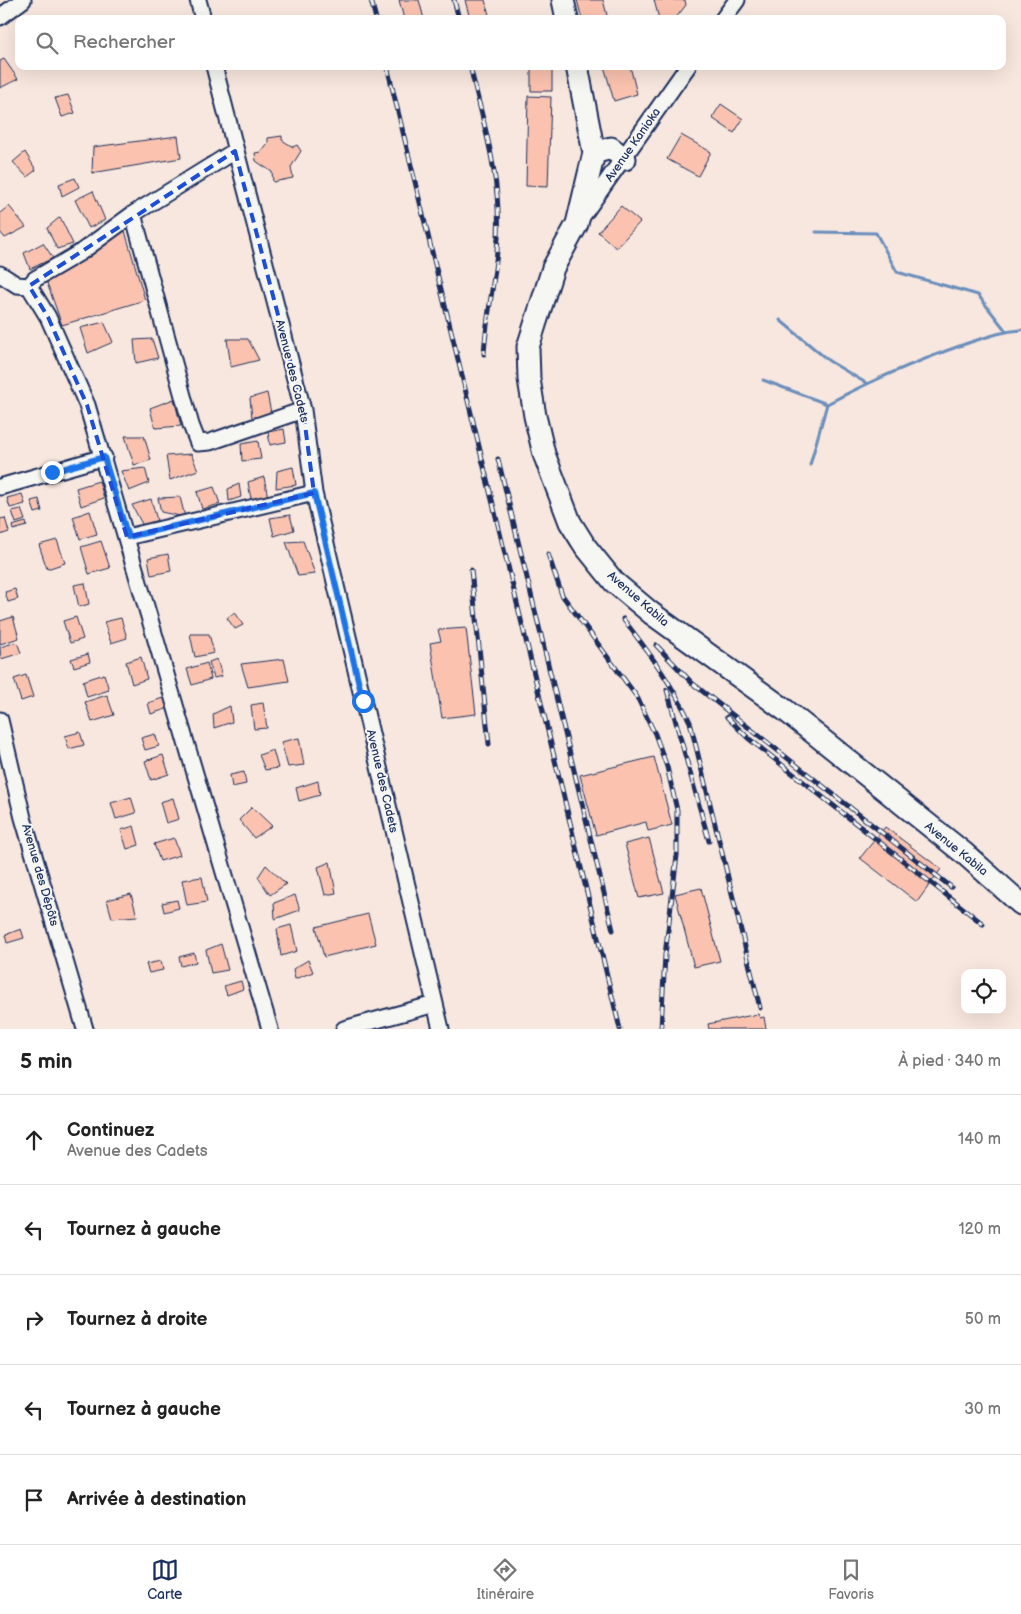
<!DOCTYPE html>
<html lang="fr">
<head>
<meta charset="utf-8">
<style>
  :root { --surface:#fff; --page:#f6f6f6; --text:#222; --muted:#767676; --line:#e0e0e0; --accent:#1b2f5e }
  body { margin:0; font-family:"Balsamiq Sans",sans-serif; background:var(--page); color:var(--text) }
  .controls { position:absolute; right:15px; bottom:15px; display:grid; overflow:hidden; border-radius:10px; box-shadow:0 5px 20px #0002 }
  .controls button { width:45px; height:45px; display:grid; place-items:center; padding:0; border:0; border-bottom:1px solid var(--line); background:var(--surface); color:var(--text); font:25px sans-serif }
  .stop { position:absolute; width:15px; height:15px; margin:-11px; border:4px solid #1a73e8; border-radius:50%; background:#fff }
  .stop.end { background:#1a73e8; border-color:#fff; box-shadow:0 1px 5px #0008 }
  .list { margin:0; padding:0; list-style:none }
  h2 { display:flex; justify-content:space-between; align-items:center; height:65px; margin:0; padding:0 20px; font-size:21px }
  h2 small { font-size:16px; font-weight:400; color:var(--muted) }
  .list li { display:grid; grid-template-columns:32px 1fr auto; gap:15px; align-items:center; box-sizing:border-box; height:90px; padding:0 20px; border-top:1px solid var(--line) }
  .list b { display:block; font-size:19px; white-space:nowrap }
  .list p { margin:0; font-size:16px; white-space:nowrap; color:var(--muted) }
  .list em { font-size:16px; font-style:normal; color:var(--muted) }
  .icon { flex:none; width:28px; height:28px; fill:none; stroke:currentColor; stroke-width:2; stroke-linecap:round; stroke-linejoin:round }
  .map { position:relative; flex:none; width:1021px; height:1029px; overflow:hidden }
  .search { position:absolute; background:var(--surface); box-shadow:0 5px 20px #0002; left:15px; right:15px; top:15px; height:55px; display:flex; align-items:center; gap:12px; box-sizing:border-box; padding:0 18px; border-radius:10px; color:var(--muted); font-size:19px }
  .sheet { height:515px; background:var(--surface) }
  nav { display:flex; justify-content:space-around; align-items:center; box-sizing:border-box; height:70px; border-top:1px solid var(--line); background:var(--surface); font-size:14px; color:var(--muted) }
  nav a { display:grid; justify-items:center; gap:2px }
  nav .on { color:var(--accent) }
  .map>svg:first-child { display:block }
  .lines { fill:none; stroke-linecap:round; stroke-linejoin:round }
  .stream { stroke:#6a8ebc; stroke-width:3 }
  .building { fill:#fbc3af; stroke:#1b2f5e }
  .minor-casing { stroke:#1b2f5e; stroke-width:19 }
  .highway-casing { stroke:#1b2f5e; stroke-width:25 }
  .minor { stroke:#f6f6f2; stroke-width:15 }
  .highway { stroke:#f6f6f2; stroke-width:21 }
  .rail-casing { stroke:#1b2f5e; stroke-width:5 }
  .rail { stroke:#f6f6f2; stroke-width:3; stroke-dasharray:9; stroke-linecap:butt }
  .route { stroke:#1a73e8; stroke-width:6 }
  .marked { fill:none; stroke:#1d4ed8; stroke-width:4; stroke-dasharray:10 6; stroke-linejoin:round }
  .labels { text-anchor:middle; dominant-baseline:central; stroke-width:4; stroke-linejoin:round; paint-order:stroke }
  .street-label { font-size:12px; fill:#1b2f5e; stroke:#f6f6f2 }
</style>
</head>
<body>
<div class="map">
<svg width="1021" height="1029" viewBox="0 0 1021 1029">
  <rect width="100%" height="100%" fill="#f8e7de"/>
  <filter id="ink" filterUnits="userSpaceOnUse"><feTurbulence type="fractalNoise" baseFrequency=".02" numOctaves="2"/><feDisplacementMap in="SourceGraphic" scale="10" xChannelSelector="R" yChannelSelector="G"/><feConvolveMatrix kernelMatrix="1 2 1 2 8 2 1 2 1" color-interpolation-filters="sRGB"/></filter>
  <g filter="url(#ink)">
    <g class="lines">
      <path class="stream" d="M816,232L876,233L897,272L978,295L1006,331
        M780,320L829,361L866,383
        M763,380L827,404C872,380 917,361 965,344C984,338 1001,331 1021,330
        M810,465L827,404"/>
    </g>
    <path class="building" d="M399,0H419L424,19H404Z
      M465,0H485L490,19H470Z
      M577,0H603L608,19H582Z
      M654,0H685L686,5L675,19H659Z
      M4,59L18,79L0,88V61Z
      M604,66H630L637,94L614,101Z
      M531,68L552,69V91H531Z
      M68,95L75,113L62,117L55,98Z
      M528,96L551,97L548,187L526,186Z
      M721,104L743,119L734,133L712,118Z
      M681,135L711,152L698,176L667,159Z
      M178,136L181,158L92,173L93,147Z
      M282,136V140L293,147L297,145L301,151L291,167L293,178L273,182L272,172L256,161L255,153L261,152L268,143V138Z
      M25,152L36,170L27,177L13,162Z
      M75,178L79,187L62,196L59,184Z
      M93,191L105,220L89,228L75,200Z
      M9,206L26,227L5,238L0,232V213Z
      M621,206L640,222L616,248L598,232Z
      M60,217L73,244L57,249L47,228Z
      M125,231L145,300L62,325L46,280Z
      M43,243L53,258L30,269L24,253Z
      M104,322L113,342L88,353L80,328Z
      M152,339L158,358L136,363L134,340Z
      M227,339H248L259,360L231,367Z
      M267,393L271,413L252,418L250,398Z
      M174,399L181,426L155,428L150,408Z
      M284,429L286,442L270,445L268,432Z
      M125,436H144L151,460L134,465Z
      M258,441L261,459L242,461L241,444Z
      M191,454L198,470L170,480L166,456Z
      M293,467L296,485L276,488L277,471Z
      M145,468L149,483L129,491L121,471Z
      M264,477L268,498L251,499L248,482Z
      M99,481L104,498L81,506L76,488Z
      M239,484L241,497L229,501L228,489Z
      M214,487L220,504L202,509L197,492Z
      M22,494L25,504L10,508L7,498Z
      M180,497L185,517L161,512L158,498Z
      M39,499L42,511L35,513L31,501Z
      M151,499L157,520L143,526L132,505Z
      M21,509L25,520L16,523L12,511Z
      M90,511L97,534L80,539L73,517Z
      M290,515L294,530L274,536L270,518Z
      M5,518L9,532L0,535V519Z
      M26,522L27,526L13,530L12,526Z
      M57,540L65,563L47,569L39,545Z
      M101,541L110,568L89,574L81,547Z
      M303,541L315,574L298,576L286,542Z
      M168,554L171,571L151,575L148,558Z
      M85,583L89,604L79,607L74,585Z
      M15,589L18,599L8,602L5,592Z
      M235,612L243,625L235,629L227,618Z
      M13,617L19,638L0,644V621Z
      M76,617L83,639L70,643L63,621Z
      M121,618L127,638L111,643L104,622Z
      M466,628L476,714L442,718L430,643L441,641L438,630Z
      M190,634H209L214,653L195,657Z
      M17,642L21,653L1,659L0,647Z
      M88,654L90,662L74,667L71,659Z
      M141,657L147,679L132,684L126,662Z
      M217,659L222,676L214,678L209,662Z
      M284,659L289,681L248,687L241,664Z
      M207,663L211,679L192,685L187,669Z
      M104,674L109,690L87,697L83,681Z
      M26,675L33,697L21,701L14,679Z
      M107,695L114,715L92,722L85,702Z
      M166,697L169,708L151,714L148,703Z
      M263,703L267,728L254,729L251,705Z
      M230,706L232,722L214,728L213,714Z
      M80,732L84,745L69,749L65,736Z
      M155,734L159,746L145,750L141,738Z
      M299,738L304,765L288,767L281,742Z
      M273,750L278,768L265,770L259,755Z
      M163,755L169,774L151,780L145,761Z
      M654,757L672,825L648,831L646,822L596,835L580,775Z
      M244,772L246,784L232,787L230,775Z
      M318,781L320,795L299,801L296,788Z
      M131,797L136,813L116,819L111,803Z
      M173,798L179,819L166,823L160,802Z
      M252,807L272,826L254,838L239,820Z
      M134,826L139,845L127,849L121,830Z
      M885,827L941,869L917,902L860,858Z
      M174,838L180,855L160,861L154,844Z
      M649,838L664,893L639,898L625,844Z
      M330,862L336,893L325,895L318,867Z
      M266,865L286,884L270,895L258,877Z
      M202,877L207,902L187,905L182,880Z
      M701,888L720,961L694,967L675,894Z
      M131,894L137,916L112,918L107,900Z
      M295,895L300,910L275,919L274,903Z
      M177,900L179,908L164,912L162,903Z
      M368,914L376,944L324,957L316,927Z
      M291,925L297,951L281,956L277,929Z
      M21,929L24,938L7,943L5,935Z
      M221,944L228,970L211,973L206,950Z
      M194,953L196,962L181,966L179,957Z
      M308,960L313,972L295,979L293,969Z
      M161,961L163,970L149,973L146,964Z
      M241,981L243,989L227,995L224,986Z
      M758,1014L760,1018L764,1017L766,1029H709L708,1024Z"/>
    <g class="lines">
      <defs>
        <path id="minor" d="M198,0L203,19
          M0,17L23,0
          M723,19L737,0
          M214,66L303,410L314,493L441,1029
          M133,214L191,425L198,443L210,442L303,410
          M581,218L688,66
          M0,274L17,285L29,286
          M29,286L48,317L87,405L270,1029
          M29,286L35,279L81,252L133,214L235,151
          M0,487L104,457
          M127,537L314,493
          M0,720L23,818L85,1029
          M344,1029L435,1004"/>
        <path id="highway" d="M563,0L567,19
          M577,66L594,153L577,224L553,268L528,347L529,379L535,416L544,454L570,522L585,546L614,582L651,613L785,710L965,854L1021,904
          M594,153L611,148L625,159"/>
      </defs>
      <use href="#minor" class="minor-casing"/>
      <use href="#highway" class="highway-casing"/>
      <use href="#minor" class="minor"/>
      <use href="#highway" class="highway"/>
      <defs>
        <path id="rail" d="M371,0L376,19
          M454,0L459,19
          M387,66L620,1029
          M470,66C481,113 496,162 498,209C501,258 487,306 484,354
          M498,459L613,930
          M548,554L562,595L637,697L655,734L667,767L677,810V855L665,955L661,1029
          M471,570L489,744
          M623,619C649,652 672,684 690,722L760,1008
          M656,645L692,683L951,887
          M667,690L709,841
          M727,717L748,738L983,924"/>
      </defs>
      <use href="#rail" class="rail-casing"/>
      <use href="#rail" class="rail"/>
    </g>
  </g>
  <g class="lines" filter="url(#ink)">
    <path class="route" d="M52,472L104,457L128,537L314,493L363,701"/>
  </g>
  <path class="marked" d="M235,151L303,410L314,493L127,537L87,405L48,317L29,286Z"/>
  <g class="labels">
    <g class="street-label">
      <text transform="translate(633 145) rotate(-55)">Avenue Kanioka</text>
      <text transform="translate(292 371) rotate(76)">Avenue des Cadets</text>
      <text transform="translate(638 599) rotate(41)">Avenue Kabila</text>
      <text transform="translate(382 781) rotate(77)">Avenue des Cadets</text>
      <text transform="translate(956 849) rotate(39)">Avenue Kabila</text>
      <text transform="translate(40 875) rotate(74)">Avenue des Dépôts</text>
    </g>
  </g>
</svg>
<div class="controls">
<button><svg class="icon" aria-label="locate" viewBox="0 0 24 24"><circle cx="12" cy="12" r="6"/><path d="M12 2v4M12 18v4M2 12h4M18 12h4"/></svg></button>
</div>
<div class="stop" style="left:363px;top:701px"></div>
<div class="stop end" style="left:52px;top:472px"></div>
<div class="search"><svg class="icon" aria-label="search" viewBox="0 0 24 24"><circle cx="10" cy="10" r="6"/><path d="M15 15l6 6"/></svg>Rechercher</div>
</div>
<section class="sheet">
<h2>5 min<small>À pied · 340 m</small></h2>
<ul class="list">
<li><svg class="icon" aria-label="ahead" viewBox="0 0 24 24"><path d="M12 20V5M6 11l6-6 6 6"/></svg><div><b>Continuez</b><p>Avenue des Cadets</p></div><em>140 m</em></li>
<li><svg class="icon" aria-label="left" viewBox="0 0 24 24"><path d="M17 20v-9H6M10 6l-5 5 5 5"/></svg><div><b>Tournez à gauche</b></div><em>120 m</em></li>
<li><svg class="icon" aria-label="right" viewBox="0 0 24 24"><path d="M7 20v-9h11M14 6l5 5-5 5"/></svg><div><b>Tournez à droite</b></div><em>50 m</em></li>
<li><svg class="icon" aria-label="left" viewBox="0 0 24 24"><path d="M17 20v-9H6M10 6l-5 5 5 5"/></svg><div><b>Tournez à gauche</b></div><em>30 m</em></li>
<li><svg class="icon" aria-label="arrive" viewBox="0 0 24 24"><path d="M6 21V4h12l-3 4 3 4H6"/></svg><div><b>Arrivée à destination</b></div></li>
</ul>
</section>
<nav>
<a class="on"><svg class="icon" aria-label="map" viewBox="0 0 24 24"><path d="M3 6l6-2 6 2 6-2v14l-6 2-6-2-6 2zM9 4v14M15 6v14"/></svg>Carte</a>
<a><svg class="icon" aria-label="directions" viewBox="0 0 24 24"><path d="M12 3l9 9-9 9-9-9zM9 14v-3h6M13 9l2 2-2 2"/></svg>Itinéraire</a>
<a><svg class="icon" aria-label="saved" viewBox="0 0 24 24"><path d="M7 4h10v16l-5-4-5 4z"/></svg>Favoris</a>
</nav>
</body>
</html>
